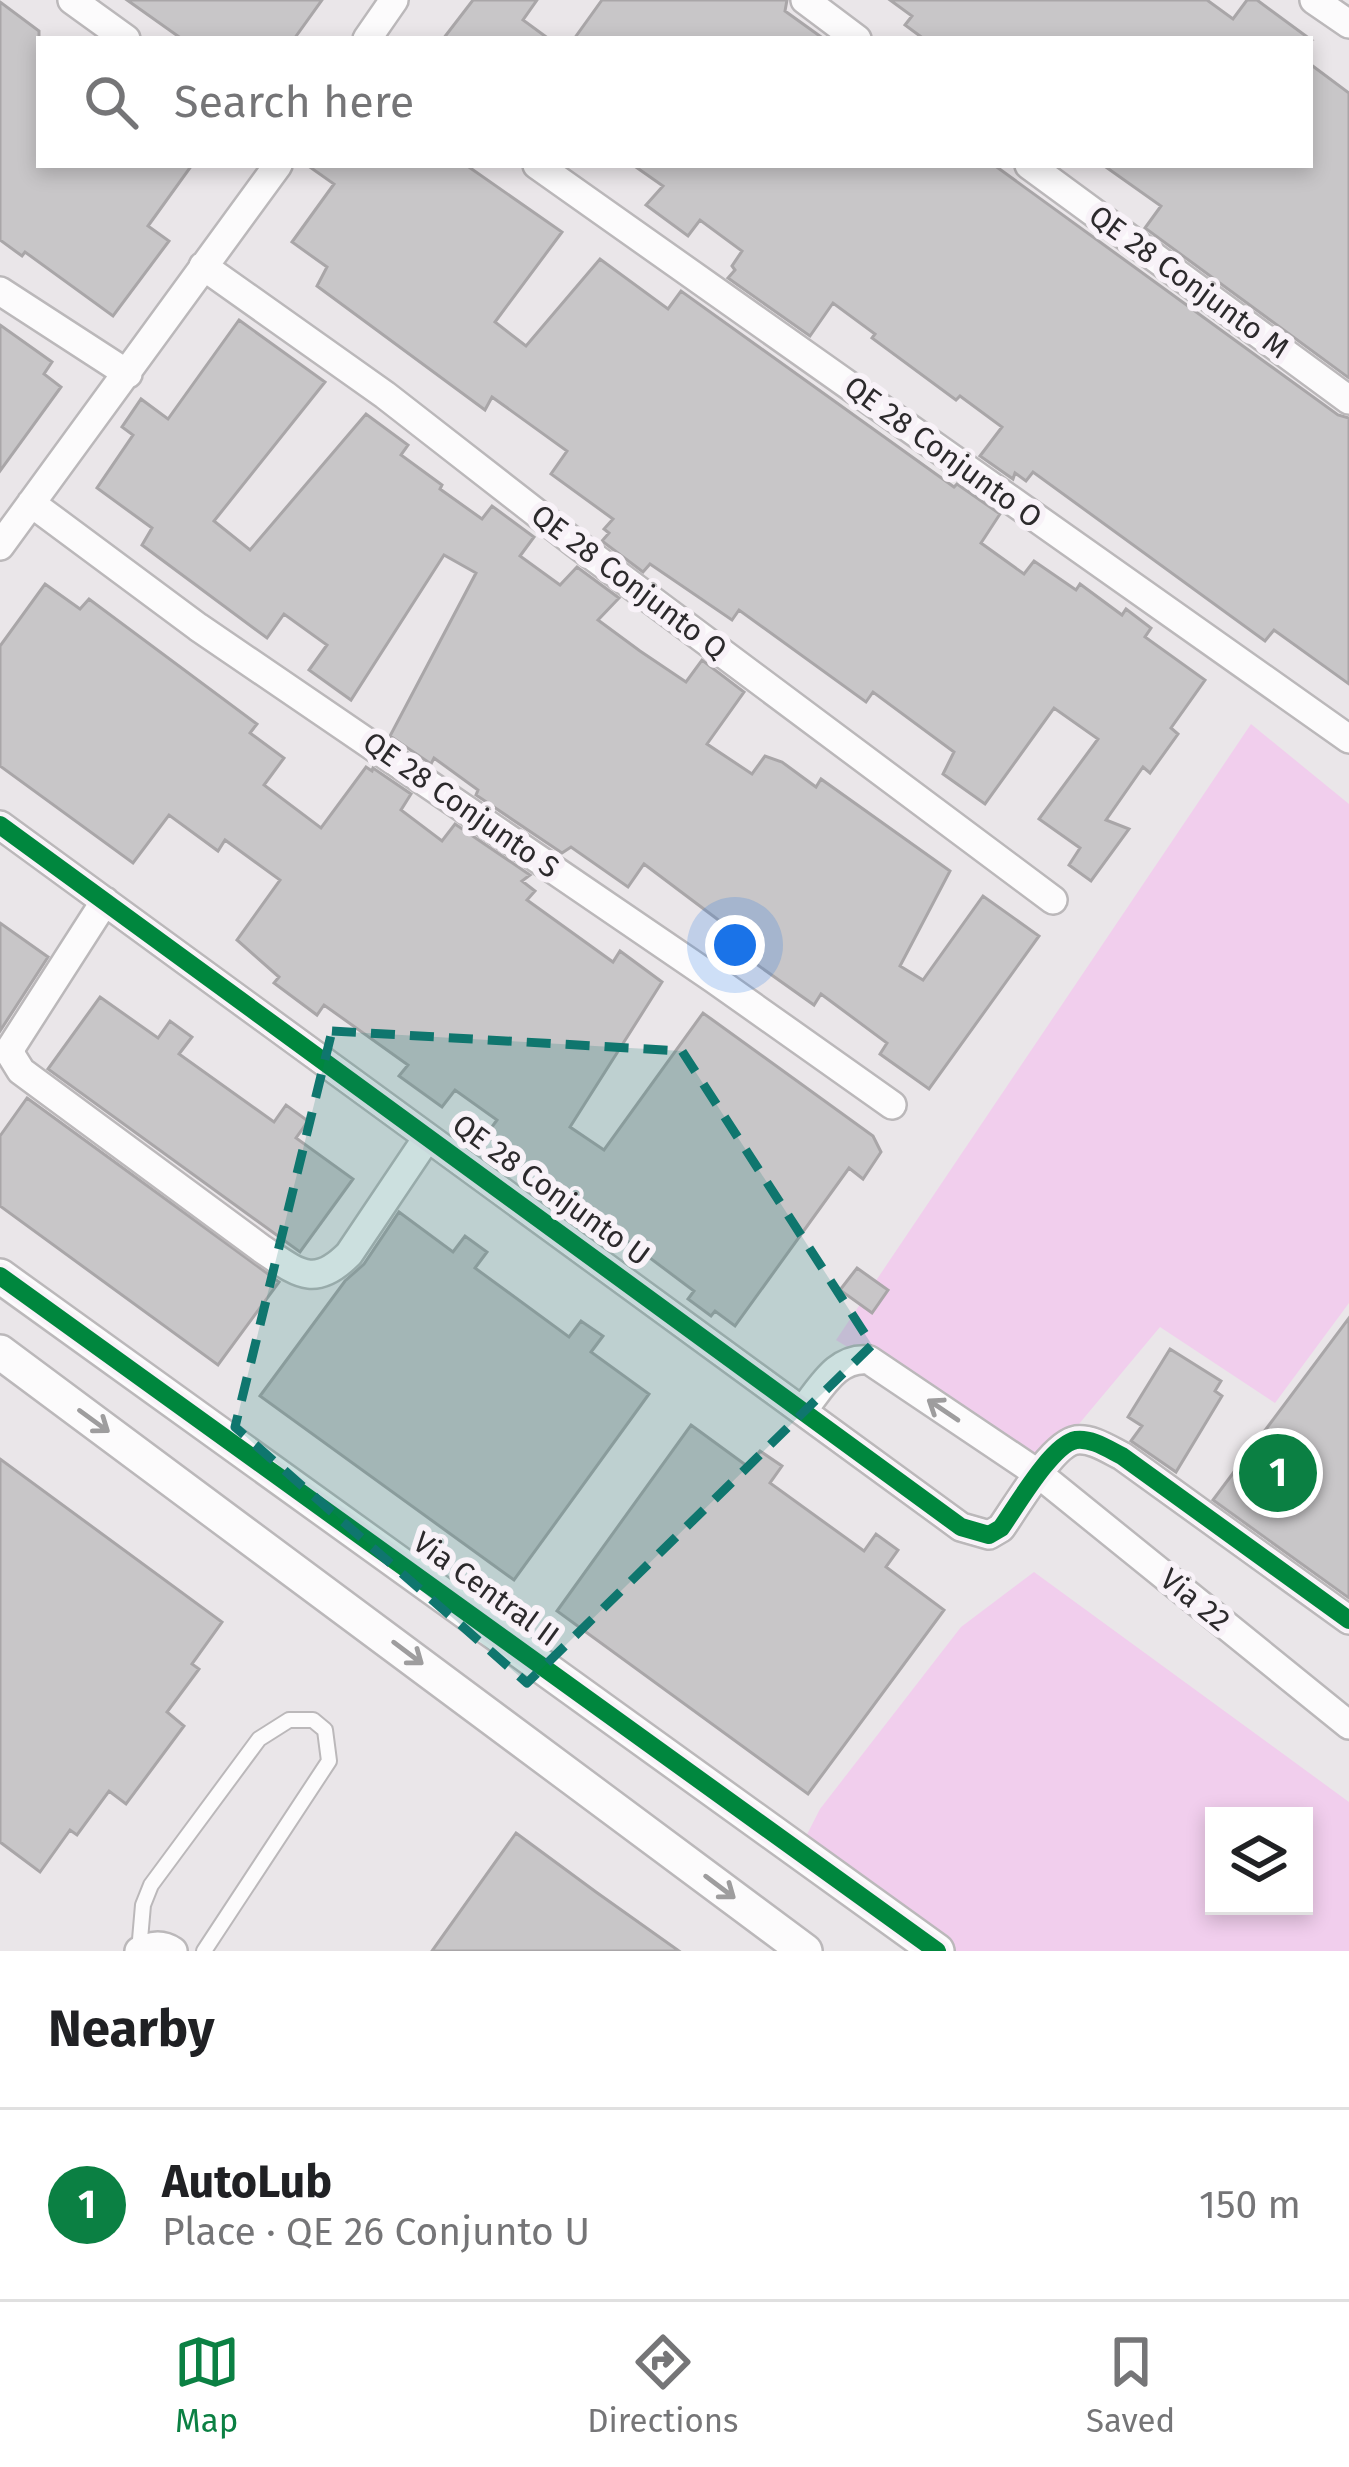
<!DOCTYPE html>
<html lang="en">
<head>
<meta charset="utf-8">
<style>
  :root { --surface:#fff; --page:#f2f2f2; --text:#202124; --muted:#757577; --line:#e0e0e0; --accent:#0b8043 }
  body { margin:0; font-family:"Fira Sans",sans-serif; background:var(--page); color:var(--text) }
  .controls { position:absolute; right:36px; bottom:36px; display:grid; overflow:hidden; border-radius:0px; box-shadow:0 6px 18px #0003 }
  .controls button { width:108px; height:108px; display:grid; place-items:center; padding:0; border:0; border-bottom:3px solid var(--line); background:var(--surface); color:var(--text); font:60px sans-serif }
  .you { position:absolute; left:735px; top:945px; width:42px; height:42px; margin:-30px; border:9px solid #fff; border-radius:50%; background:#1a73e8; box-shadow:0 0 0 18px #1a73e833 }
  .badge { display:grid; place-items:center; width:78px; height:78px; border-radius:50%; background:var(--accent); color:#fff; font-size:39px; font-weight:700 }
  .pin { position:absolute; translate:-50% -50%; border:6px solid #fff; box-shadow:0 3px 12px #0006 }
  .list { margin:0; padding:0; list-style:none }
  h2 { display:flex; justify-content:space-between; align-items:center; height:156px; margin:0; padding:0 48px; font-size:51px }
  h2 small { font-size:39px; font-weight:400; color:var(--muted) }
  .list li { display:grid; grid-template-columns:78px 1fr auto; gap:36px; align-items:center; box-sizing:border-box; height:192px; padding:0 48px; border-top:3px solid var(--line) }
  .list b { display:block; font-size:45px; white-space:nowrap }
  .list p { margin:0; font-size:39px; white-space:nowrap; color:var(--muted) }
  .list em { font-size:39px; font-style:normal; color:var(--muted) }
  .icon { flex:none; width:66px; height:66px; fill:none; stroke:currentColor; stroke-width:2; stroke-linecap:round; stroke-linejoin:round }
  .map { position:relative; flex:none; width:1349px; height:1951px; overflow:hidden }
  .search { position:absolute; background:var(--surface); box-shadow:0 6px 18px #0003; left:36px; right:36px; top:36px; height:132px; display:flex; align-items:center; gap:30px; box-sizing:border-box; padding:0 42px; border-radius:0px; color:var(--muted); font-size:45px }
  .sheet { height:348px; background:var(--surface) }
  nav { display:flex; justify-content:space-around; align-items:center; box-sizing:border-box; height:168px; border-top:3px solid var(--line); background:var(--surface); font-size:33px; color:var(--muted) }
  nav a { display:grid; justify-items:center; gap:6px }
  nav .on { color:var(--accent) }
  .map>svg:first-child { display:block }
  .green { fill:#f1ceed; fill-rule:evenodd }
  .building { fill:#c8c6c8; stroke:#a9a6a8; stroke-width:3 }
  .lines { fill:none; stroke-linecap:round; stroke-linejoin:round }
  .service-casing { stroke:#bbb8ba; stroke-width:18 }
  .minor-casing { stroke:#bbb8ba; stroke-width:32 }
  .tertiary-casing { stroke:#bbb8ba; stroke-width:38 }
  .service { stroke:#fcfbfc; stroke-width:14 }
  .minor { stroke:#fcfbfc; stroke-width:27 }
  .tertiary { stroke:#fcfbfc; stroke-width:33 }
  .cycleway-casing { stroke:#f8f2f8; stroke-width:26 }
  .cycleway { stroke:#00873e; stroke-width:18 }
  .oneway { stroke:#9e9d9e }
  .marked { fill:#0f766e; fill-opacity:0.2; stroke:#0f766e; stroke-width:9; stroke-dasharray:24 15; stroke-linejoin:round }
  .labels { text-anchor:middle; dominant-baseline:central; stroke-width:12; stroke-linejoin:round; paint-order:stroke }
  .street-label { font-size:30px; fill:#2c2a2c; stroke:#f8f2f8 }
</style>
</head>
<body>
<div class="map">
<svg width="1349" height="1951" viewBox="0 0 1349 1951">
  <rect width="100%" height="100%" fill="#eae6e9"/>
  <path class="green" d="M1251,724L1349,804V1303L1275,1403L1160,1327L1043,1467L836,1340Z
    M1034,1572L1349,1802V1951H934L799,1850L820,1809L961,1627ZM1214,1816H1304V1906H1214Z"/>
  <path class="building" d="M127,0H322L294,39H182Z
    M473,0H537L523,20L549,39H443Z
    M602,0H787L785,11L824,39H574Z
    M890,0H1207L1233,19L1247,0H1257L1310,39H924L905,25L912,16Z
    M0,2L39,31V165H192L148,226L169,241L113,316L25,252L22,256L0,240Z
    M1310,64L1349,93V378L1145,228L1161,206L1103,165H1310Z
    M307,165H466L562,232L495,322L526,346L600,259L668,309L681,291L954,487L957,484L1000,514L981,543L1024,574L1034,561L1076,590L1080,584L1122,615L1126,609L1151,628L1145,637L1205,680L1171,728L1178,734L1150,773L1143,767L1106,820L1129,829L1091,881L1069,865L1080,848L1039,819L1098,739L1054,708L985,804L943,774L954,752L873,692L866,702L739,610L732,620L650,564L643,572L602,541L609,533L604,529L613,519L551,474L567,451L492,397L485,410L317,286L327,267L292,242L334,184Z
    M633,165H994L1338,415L1349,418V684L1274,630L1265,641L1033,472L1026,481L1015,473L1013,479L980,456L1002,427L960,396L956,400L872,338L875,334L833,303L810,336L728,278L735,270L732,266L742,251L700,220L688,236L646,205L663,186Z
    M239,320L325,382L214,521L250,550L366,414L408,445L401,455L442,485L440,489L482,519L492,506L534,537L520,556L560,585L577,567L619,598L598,620L640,651L686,682L702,660L744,692L707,744L752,774L765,756L782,762L816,787L821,779L950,871L900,966L923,980L983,896L1039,936L929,1089L880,1054L887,1043L821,994L814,1005L745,956L753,946L644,864L628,887L571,847L562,853L476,795L478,790L434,758L431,764L390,736L476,573L444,555L351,700L309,670L327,645L284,614L267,638L142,545L152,528L97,488L133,435L122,427L141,399L168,419Z
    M0,325L52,362L44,374L61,387L0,471Z
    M45,584L80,609L89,599L257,724L250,733L284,758L264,785L321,828L366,767L372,771L373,768L411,794L401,810L442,841L455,824L530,875L522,881L535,891L527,900L613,962L620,951L662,982L570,1127L604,1150L703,1013L873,1136L881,1152L863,1179L849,1168L735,1326L715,1311L711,1316L688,1299L694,1291L486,1135L497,1120L455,1090L442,1107L399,1076L408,1065L324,1005L317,1015L274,983L279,977L237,940L280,880L225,840L218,851L169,815L133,863L0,766V646Z
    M0,923L48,957L0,1031Z
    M100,997L158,1038L170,1021L192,1037L179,1054L274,1122L286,1105L308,1121L296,1138L353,1179L300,1252L48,1069Z
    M27,1098L279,1282L218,1365L0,1206V1136Z
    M399,1212L453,1252L465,1236L487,1252L475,1268L569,1337L581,1321L603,1336L591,1352L649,1394L514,1580L260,1396L345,1281L364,1264Z
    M857,1268L888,1290L872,1313L840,1290Z
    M1349,1318V1598L1213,1500Z
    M1170,1349L1221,1381L1215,1391L1222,1396L1176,1472L1131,1441L1142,1426L1128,1417Z
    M691,1425L747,1466L760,1451L782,1466L770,1483L864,1551L876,1534L898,1550L886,1567L944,1610L808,1794L557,1611Z
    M0,1459L222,1622L192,1664L199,1669L167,1712L184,1726L126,1804L109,1791L77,1835L70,1830L40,1872L0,1842Z
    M516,1833L596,1892L679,1951H432Z"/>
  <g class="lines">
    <defs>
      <path id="service" d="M139,1951L143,1905L151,1885L259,1739L289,1720H313L325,1730L329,1761L204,1951"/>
      <path id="minor" d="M72,0L126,39
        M805,0L857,39
        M1314,0L1349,24
        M367,39L394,0
        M537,165L1349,739
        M1029,165L1349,400
        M203,266L385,395L575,543L1053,900
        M0,291L128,374
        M31,503L198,627L714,979L892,1105
        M0,546L278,165
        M0,825L961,1527L989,1535L1001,1528C1016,1507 1052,1444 1076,1440C1092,1438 1108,1449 1122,1456L1349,1620
        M105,901L12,1046L11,1055L21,1071L262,1249C298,1273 314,1289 349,1254L427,1138
        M803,1410C821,1388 837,1356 869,1360L1040,1475L1349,1725
        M139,1951C151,1946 161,1943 173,1951"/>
      <path id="tertiary" d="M0,1276L937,1951
        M0,1352L805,1951"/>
    </defs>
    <use href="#service" class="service-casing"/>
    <use href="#minor" class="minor-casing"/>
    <use href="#tertiary" class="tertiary-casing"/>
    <use href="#service" class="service"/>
    <use href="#minor" class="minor"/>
    <use href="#tertiary" class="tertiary"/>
    <defs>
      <path id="cycleway" d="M0,825L961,1527L989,1535L1001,1528C1016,1507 1052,1444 1076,1440C1092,1438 1108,1449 1122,1456L1349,1620
        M0,1276L937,1951"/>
    </defs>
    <use href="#cycleway" class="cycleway-casing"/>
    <use href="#cycleway" class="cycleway"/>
  </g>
  <defs><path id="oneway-shaft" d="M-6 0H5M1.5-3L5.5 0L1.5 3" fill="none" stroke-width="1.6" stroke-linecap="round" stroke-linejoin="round" transform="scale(3)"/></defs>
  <g class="oneway">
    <use href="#oneway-shaft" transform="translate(943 1410) rotate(-146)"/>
    <use href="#oneway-shaft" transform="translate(94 1421) rotate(36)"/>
    <use href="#oneway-shaft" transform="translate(408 1653) rotate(37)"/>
    <use href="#oneway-shaft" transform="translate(720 1887) rotate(37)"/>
  </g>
  <path class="marked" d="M332,1031L682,1051L872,1345L527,1683L235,1427Z"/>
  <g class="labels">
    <g class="street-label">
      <text transform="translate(1189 282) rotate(36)">QE 28 Conjunto M</text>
      <text transform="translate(943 452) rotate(36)">QE 28 Conjunto O</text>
      <text transform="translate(629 582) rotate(37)">QE 28 Conjunto Q</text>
      <text transform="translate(461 805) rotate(35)">QE 28 Conjunto S</text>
      <text transform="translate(551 1190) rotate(36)">QE 28 Conjunto U</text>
      <text transform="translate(486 1589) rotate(36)">Via Central II</text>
      <text transform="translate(1195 1600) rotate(39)">Via 22</text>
    </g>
  </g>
</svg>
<div class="controls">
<button><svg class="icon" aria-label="layers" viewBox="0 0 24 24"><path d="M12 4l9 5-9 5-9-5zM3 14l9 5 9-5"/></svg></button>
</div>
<div class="you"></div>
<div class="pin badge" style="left:1278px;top:1473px">1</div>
<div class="search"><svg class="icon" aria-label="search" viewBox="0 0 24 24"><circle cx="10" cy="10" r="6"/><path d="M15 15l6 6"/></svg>Search here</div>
</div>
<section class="sheet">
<h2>Nearby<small></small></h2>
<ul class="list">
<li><span class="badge">1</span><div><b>AutoLub</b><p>Place · QE 26 Conjunto U</p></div><em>150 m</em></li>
</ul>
</section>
<nav>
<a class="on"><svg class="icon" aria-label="map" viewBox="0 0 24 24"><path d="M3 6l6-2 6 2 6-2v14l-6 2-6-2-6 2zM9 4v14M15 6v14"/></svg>Map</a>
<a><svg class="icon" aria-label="directions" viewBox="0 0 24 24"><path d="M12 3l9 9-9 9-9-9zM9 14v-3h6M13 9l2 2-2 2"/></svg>Directions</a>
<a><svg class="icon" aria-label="saved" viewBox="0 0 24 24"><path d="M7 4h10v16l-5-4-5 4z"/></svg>Saved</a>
</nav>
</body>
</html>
